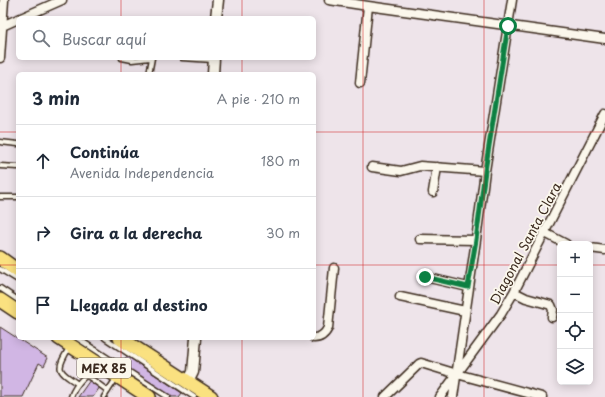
<!DOCTYPE html>
<html lang="es">
<head>
<meta charset="utf-8">
<style>
  :root { --surface:#fff; --page:#f6f6f7; --text:#1f2937; --muted:#747a83; --line:#e0e1e3 }
  body { margin:0; font-family:"Playpen Sans",sans-serif; background:var(--page); color:var(--text) }
  .controls { position:absolute; right:12px; bottom:12px; display:grid; overflow:hidden; border-radius:6px; box-shadow:0 2px 10px #0003 }
  .controls button { width:36px; height:36px; display:grid; place-items:center; padding:0; border:0; border-bottom:1px solid var(--line); background:var(--surface); color:var(--text); font:20px sans-serif }
  .stop { position:absolute; width:12px; height:12px; margin:-9px; border:3px solid #0b8043; border-radius:50%; background:#fff }
  .stop.end { background:#0b8043; border-color:#fff; box-shadow:0 1px 4px #0008 }
  .list { margin:0; padding:0; list-style:none }
  h2 { display:flex; justify-content:space-between; align-items:center; height:52px; margin:0; padding:0 16px; font-size:17px }
  h2 small { font-size:13px; font-weight:400; color:var(--muted) }
  .list li { display:grid; grid-template-columns:26px 1fr auto; gap:12px; align-items:center; box-sizing:border-box; height:72px; padding:0 16px; border-top:1px solid var(--line) }
  .list b { display:block; font-size:15px; white-space:nowrap }
  .list p { margin:0; font-size:13px; white-space:nowrap; color:var(--muted) }
  .list em { font-size:13px; font-style:normal; color:var(--muted) }
  .icon { flex:none; width:22px; height:22px; fill:none; stroke:currentColor; stroke-width:2; stroke-linecap:round; stroke-linejoin:round }
  .map { position:relative; flex:none; width:605px; height:397px; overflow:hidden }
  .search { position:absolute; background:var(--surface); box-shadow:0 2px 10px #0003; left:16px; top:16px; width:300px; height:44px; display:flex; align-items:center; gap:10px; box-sizing:border-box; padding:0 14px; border-radius:6px; color:var(--muted); font-size:15px }
  .panel { position:absolute; background:var(--surface); box-shadow:0 2px 10px #0003; left:16px; top:72px; width:300px; height:268px; border-radius:6px }
  .map>svg:first-child { display:block }
  .building { fill:#d1b6e4; stroke:#3b2a1e }
  .lines { fill:none; stroke-linecap:round; stroke-linejoin:round }
  .service-casing { stroke:#3b2a1e; stroke-width:7 }
  .minor-casing { stroke:#3b2a1e; stroke-width:11 }
  .tertiary-casing { stroke:#3b2a1e; stroke-width:13 }
  .primary-casing { stroke:#3b2a1e; stroke-width:16 }
  .path { stroke:#3b2a1e; stroke-width:2; stroke-dasharray:3 3; stroke-linecap:butt }
  .service { stroke:#fbf7ec; stroke-width:4 }
  .minor { stroke:#fbf7ec; stroke-width:8 }
  .tertiary { stroke:#fbf7ec; stroke-width:10 }
  .primary { stroke:#fae180; stroke-width:13 }
  .route { stroke:#0b8043; stroke-width:5 }
  .grid { fill:none; stroke:#d62828; stroke-width:1; stroke-opacity:0.55 }
  .labels { text-anchor:middle; dominant-baseline:central; stroke-width:3.5; stroke-linejoin:round; paint-order:stroke }
  .shield { fill:#fbf7ec; stroke:#75685c; stroke-width:1 }
  .shield-label { font-size:12px; font-weight:bold; fill:#3b2a1e }
  .street-label { font-size:13px; fill:#3b2a1e; stroke:#fbf7ec }
</style>
</head>
<body>
<div class="map">
<svg width="605" height="397" viewBox="0 0 605 397">
  <rect width="100%" height="100%" fill="#eee4ea"/>
  <filter id="ink" filterUnits="userSpaceOnUse"><feTurbulence type="fractalNoise" baseFrequency=".025" numOctaves="2"/><feDisplacementMap in="SourceGraphic" scale="8" xChannelSelector="R" yChannelSelector="G"/><feConvolveMatrix kernelMatrix="1 2 1 2 8 2 1 2 1" color-interpolation-filters="sRGB"/></filter>
  <g filter="url(#ink)">
    <path class="building" d="M0,327L48,358L44,366L39,363L23,397H0Z
      M127,356L182,393L179,397H171L122,364Z
      M90,380L100,387L93,397H78Z"/>
    <g class="lines">
      <defs>
        <path id="service" d="M122,58L132,60L150,58
          M182,58L213,60
          M149,74L152,58
          M0,142L18,144
          M0,166L18,167
          M0,197H18
          M0,269L18,280
          M0,288L18,300
          M77,338L168,397
          M105,338L194,397
          M69,348C56,370 57,370 78,384
          M71,397C73,390 80,381 85,376L89,377L108,391
          M104,397L117,377"/>
        <path id="minor" d="M329,0L368,6L605,39
          M21,18L62,0
          M0,27L18,19
          M0,58L4,0
          M360,83L368,6
          M372,167L401,171L420,166L485,171
          M433,192L437,167
          M545,233L566,244
          M420,239L476,240
          M590,248L605,250
          M425,277L468,287
          M514,292L526,298L551,305L553,310L552,317
          M400,297L465,311
          M314,338C321,338 325,334 328,328L334,268
          M385,397L419,364L421,363L457,374L542,397
          M440,397L501,314L514,292L605,114
          M453,397L476,240L485,171L512,0"/>
        <path id="tertiary" d="M216,18L218,0
          M213,74L214,58
          M188,382L193,372L196,338"/>
        <path id="primary" d="M0,258L18,271
          M0,300L18,312
          M59,338L149,397
          M120,338L211,397"/>
      </defs>
      <use href="#service" class="service-casing"/>
      <use href="#minor" class="minor-casing"/>
      <use href="#tertiary" class="tertiary-casing"/>
      <use href="#primary" class="primary-casing"/>
      <path class="path" d="M179,397H180"/>
      <use href="#service" class="service"/>
      <use href="#minor" class="minor"/>
      <use href="#tertiary" class="tertiary"/>
      <use href="#primary" class="primary"/>
    </g>
  </g>
  <g class="lines" filter="url(#ink)">
    <path class="route" d="M425,277L468,287L476,240L485,171L508,26"/>
  </g>
  <path class="grid" d="M121,0V18M242,0V18M363,0V397M484,0V397M121,58V74M242,58V74M0,132H18M314,132H605M0,265H18M314,265H560M590,265H605M121,338V397M242,338V397"/>
  <g class="labels">
    <rect class="shield" x="77" y="358" width="54" height="20" rx="3"/>
    <g class="shield-label">
      <text x="104" y="368">MEX 85</text>
    </g>
    <g class="street-label">
      <text transform="translate(525 243) rotate(-62)">Diagonal Santa Clara</text>
    </g>
  </g>
</svg>
<div class="controls">
<button>+</button>
<button>−</button>
<button><svg class="icon" aria-label="locate" viewBox="0 0 24 24"><circle cx="12" cy="12" r="6"/><path d="M12 2v4M12 18v4M2 12h4M18 12h4"/></svg></button>
<button><svg class="icon" aria-label="layers" viewBox="0 0 24 24"><path d="M12 4l9 5-9 5-9-5zM3 14l9 5 9-5"/></svg></button>
</div>
<div class="stop" style="left:508px;top:26px"></div>
<div class="stop end" style="left:425px;top:277px"></div>
<div class="search"><svg class="icon" aria-label="search" viewBox="0 0 24 24"><circle cx="10" cy="10" r="6"/><path d="M15 15l6 6"/></svg>Buscar aquí</div>
<section class="panel">
<h2>3 min<small>A pie · 210 m</small></h2>
<ul class="list">
<li><svg class="icon" aria-label="ahead" viewBox="0 0 24 24"><path d="M12 20V5M6 11l6-6 6 6"/></svg><div><b>Continúa</b><p>Avenida Independencia</p></div><em>180 m</em></li>
<li><svg class="icon" aria-label="right" viewBox="0 0 24 24"><path d="M7 20v-9h11M14 6l5 5-5 5"/></svg><div><b>Gira a la derecha</b></div><em>30 m</em></li>
<li><svg class="icon" aria-label="arrive" viewBox="0 0 24 24"><path d="M6 21V4h12l-3 4 3 4H6"/></svg><div><b>Llegada al destino</b></div></li>
</ul>
</section>
</div>
</body>
</html>
